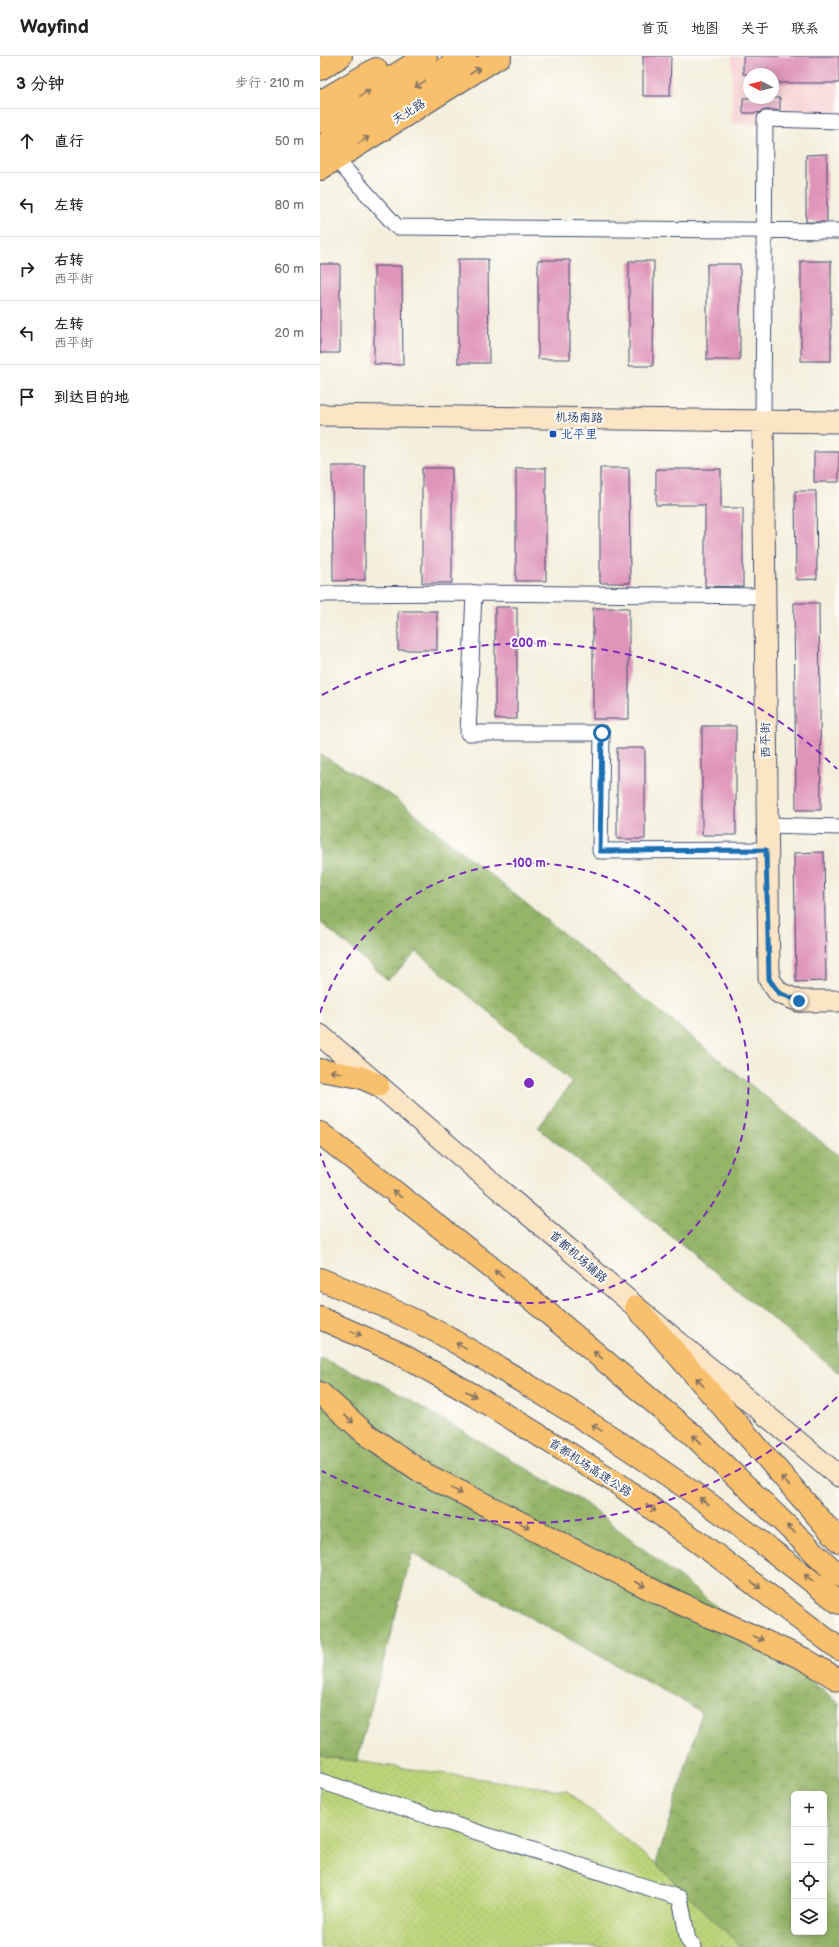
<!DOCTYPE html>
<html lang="zh">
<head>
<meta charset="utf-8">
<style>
  :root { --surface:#fff; --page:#f2f2f2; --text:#222; --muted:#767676; --line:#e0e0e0 }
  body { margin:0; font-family:"Balsamiq Sans","LXGW WenKai TC",sans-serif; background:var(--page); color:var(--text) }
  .controls { position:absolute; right:12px; bottom:12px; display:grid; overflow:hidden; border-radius:6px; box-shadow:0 2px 10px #0003 }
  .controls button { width:36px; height:36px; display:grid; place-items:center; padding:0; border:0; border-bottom:1px solid var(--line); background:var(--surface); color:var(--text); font:20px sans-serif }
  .compass { position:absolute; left:423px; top:12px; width:36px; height:36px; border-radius:50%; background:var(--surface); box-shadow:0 2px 10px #0003; rotate:277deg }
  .stop { position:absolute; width:12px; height:12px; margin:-9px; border:3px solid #1f6fb2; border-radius:50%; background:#fff }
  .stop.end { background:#1f6fb2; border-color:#fff; box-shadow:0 1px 4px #0008 }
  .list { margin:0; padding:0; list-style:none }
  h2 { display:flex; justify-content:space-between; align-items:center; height:52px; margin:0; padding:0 16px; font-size:17px }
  h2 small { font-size:13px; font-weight:400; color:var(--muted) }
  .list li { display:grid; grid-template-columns:26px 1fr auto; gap:12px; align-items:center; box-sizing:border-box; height:64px; padding:0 16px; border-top:1px solid var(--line) }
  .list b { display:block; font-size:15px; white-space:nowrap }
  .list p { margin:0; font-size:13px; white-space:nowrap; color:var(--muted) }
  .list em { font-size:13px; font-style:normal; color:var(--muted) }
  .icon { flex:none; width:22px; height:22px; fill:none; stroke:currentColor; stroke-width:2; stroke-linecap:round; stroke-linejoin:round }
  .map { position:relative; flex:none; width:519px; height:1891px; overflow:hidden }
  header { display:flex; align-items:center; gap:24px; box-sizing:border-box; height:56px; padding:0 20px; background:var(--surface); border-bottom:1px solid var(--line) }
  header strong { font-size:19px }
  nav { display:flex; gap:22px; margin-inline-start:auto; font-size:14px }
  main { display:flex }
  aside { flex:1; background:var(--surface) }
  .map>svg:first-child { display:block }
  .built { fill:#f7cfd2; fill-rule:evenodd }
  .grass { fill:url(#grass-dots); stroke:#6c826c }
  .forest { fill:url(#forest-crowns); stroke:#587264; fill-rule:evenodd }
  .building { fill:#df94ba }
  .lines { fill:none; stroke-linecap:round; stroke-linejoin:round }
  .street-casing { stroke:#3c4c71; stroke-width:17 }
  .secondary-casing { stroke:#3c4c71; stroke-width:23 }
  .primary-casing { stroke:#3c4c71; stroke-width:24 }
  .highway-casing { stroke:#3c4c71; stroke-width:24 }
  .street { stroke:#fff; stroke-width:15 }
  .secondary { stroke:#fce5c4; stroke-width:21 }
  .primary { stroke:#f8bf6c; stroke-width:22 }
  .highway { stroke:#f8bf6c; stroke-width:22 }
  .oneway { stroke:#7e7064 }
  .route { stroke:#1f6fb2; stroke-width:5 }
  .ring { fill:none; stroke:#7b2cbf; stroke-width:2; stroke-dasharray:7 5 }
  .transit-dot { fill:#1a4fb4; stroke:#fdfcf7; stroke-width:1.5 }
  .labels { text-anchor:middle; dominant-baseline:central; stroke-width:4; stroke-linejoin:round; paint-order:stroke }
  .street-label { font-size:12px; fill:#1b2f5e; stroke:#fdfcf7 }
  .transit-label { font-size:12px; fill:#164399; stroke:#fdfcf7; text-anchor:start }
  .centre { fill:#7b2cbf; stroke:#fdfcf7; stroke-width:2 }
  .ring-label { font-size:12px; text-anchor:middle; font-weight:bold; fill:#7b2cbf; stroke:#fdfcf7; stroke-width:4; stroke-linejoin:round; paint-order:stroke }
</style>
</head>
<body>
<header>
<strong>Wayfind</strong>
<nav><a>首页</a><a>地图</a><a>关于</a><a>联系</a></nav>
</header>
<main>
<aside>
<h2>3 分钟<small>步行 · 210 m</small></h2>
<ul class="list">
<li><svg class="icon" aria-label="ahead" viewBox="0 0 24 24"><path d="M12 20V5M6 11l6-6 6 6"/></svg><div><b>直行</b></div><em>50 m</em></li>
<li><svg class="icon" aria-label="left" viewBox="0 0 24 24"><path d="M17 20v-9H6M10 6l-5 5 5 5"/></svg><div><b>左转</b></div><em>80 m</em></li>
<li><svg class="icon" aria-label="right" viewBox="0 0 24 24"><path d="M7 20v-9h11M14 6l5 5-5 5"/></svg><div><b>右转</b><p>西平街</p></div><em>60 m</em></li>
<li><svg class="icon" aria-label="left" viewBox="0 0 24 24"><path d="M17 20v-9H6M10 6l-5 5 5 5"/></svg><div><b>左转</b><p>西平街</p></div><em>20 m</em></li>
<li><svg class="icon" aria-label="arrive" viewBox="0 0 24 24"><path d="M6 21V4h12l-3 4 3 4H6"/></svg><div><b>到达目的地</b></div></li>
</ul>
</aside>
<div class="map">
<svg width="519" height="1891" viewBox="0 0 519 1891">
  <defs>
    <pattern id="grass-dots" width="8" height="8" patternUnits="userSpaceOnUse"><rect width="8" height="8" fill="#bcd479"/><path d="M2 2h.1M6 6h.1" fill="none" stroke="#a1b66b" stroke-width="1.8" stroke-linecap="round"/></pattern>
    <pattern id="forest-crowns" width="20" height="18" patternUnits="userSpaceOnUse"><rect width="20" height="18" fill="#95b669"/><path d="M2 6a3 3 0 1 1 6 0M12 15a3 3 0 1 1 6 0" fill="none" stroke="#79945a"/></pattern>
  </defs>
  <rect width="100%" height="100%" fill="#fdfcf7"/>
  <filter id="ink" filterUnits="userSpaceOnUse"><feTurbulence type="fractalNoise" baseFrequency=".025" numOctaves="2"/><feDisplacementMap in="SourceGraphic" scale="8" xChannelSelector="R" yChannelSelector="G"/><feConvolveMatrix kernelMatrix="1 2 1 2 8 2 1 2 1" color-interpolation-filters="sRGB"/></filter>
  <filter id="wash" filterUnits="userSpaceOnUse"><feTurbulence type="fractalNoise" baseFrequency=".012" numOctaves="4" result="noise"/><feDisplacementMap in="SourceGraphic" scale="16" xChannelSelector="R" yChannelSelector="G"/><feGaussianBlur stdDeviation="0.9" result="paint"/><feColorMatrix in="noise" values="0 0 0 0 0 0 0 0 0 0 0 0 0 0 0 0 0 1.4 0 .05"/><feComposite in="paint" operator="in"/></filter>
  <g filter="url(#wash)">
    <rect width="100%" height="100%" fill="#f4efdc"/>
    <path class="built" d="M412,0H519V70L412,68ZM429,18H453V42H429Z"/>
    <path class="grass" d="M0,1700L247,1735L436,1891H0Z"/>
    <path class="forest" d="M0,698L74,741L519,1100V1317L218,1072L252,1026L97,896L68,924L0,866Z
      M0,1302L62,1328L265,1447L519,1647V1891H422L336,1808L382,1656L92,1497L37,1705L0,1700ZM474,1738H504V1876H474Z"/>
    <g id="blocks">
      <path class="building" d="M323,0H351L350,40H323Z
        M423,0H519V27H453V18H423Z
        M423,42H460V54H445L438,57H423Z
        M507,98V166H486V99Z
        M138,203H168L169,307H138Z
        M218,204H250V303H218Z
        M309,205H334L333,310H309Z
        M481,205H511V305H481Z
        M0,208H20V297H0Z
        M387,208H420V304H387Z
        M54,210H82L83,309L54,308Z
        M494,396H519V426H494Z
        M12,410H45V524L13,525Z
        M102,412H132V527H102Z
        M196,412H226V525H196Z
        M280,412H309L310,527H280Z
        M336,413H401V452H423V531L385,530V449H336Z
        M475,435H496L497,523L476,524Z
        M474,547H499L501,754H476Z
        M175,551H197V663H175Z
        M273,552H309V663H273Z
        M78,555H117V594H78Z
        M382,670H416V779H382Z
        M297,692H325V783H297Z
        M504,796L506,925L476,926L474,797Z"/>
    </g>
  </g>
  <g filter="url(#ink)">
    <use href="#blocks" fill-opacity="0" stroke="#3c4c71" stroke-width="1"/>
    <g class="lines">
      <defs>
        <path id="street" d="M15,102L77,171L519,175
          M443,365L445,63L519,65
          M154,537L148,677H282L280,795L446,794
          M0,538L154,537L444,540
          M446,769L519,771
          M0,1725L360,1842L368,1884L374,1891"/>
        <path id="secondary" d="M0,359L519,366
          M443,365L449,923L459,937L479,945H519
          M0,979L316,1251L519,1420"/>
        <path id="primary" d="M0,13L21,0
          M0,91L145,0
          M0,113L180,0"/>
        <path id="highway" d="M0,46L56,13
          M0,66L106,0
          M0,1014L40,1021L58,1029
          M0,1077L210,1242L374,1380L519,1520
          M0,1223C37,1238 74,1254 110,1272C142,1289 174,1309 206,1328C315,1393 420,1467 519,1547
          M316,1251L519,1485
          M0,1262L77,1296L155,1340L297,1427L396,1499L519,1593
          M0,1337L45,1377L103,1417L342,1539L484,1603L519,1624"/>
      </defs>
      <use href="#street" class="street-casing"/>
      <use href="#secondary" class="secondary-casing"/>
      <use href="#primary" class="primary-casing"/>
      <use href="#highway" class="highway-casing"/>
      <use href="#street" class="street"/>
      <use href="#secondary" class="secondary"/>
      <use href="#primary" class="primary"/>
      <use href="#highway" class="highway"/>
    </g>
    <defs><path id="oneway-shaft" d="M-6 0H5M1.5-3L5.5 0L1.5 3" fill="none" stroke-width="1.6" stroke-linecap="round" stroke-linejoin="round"/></defs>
    <g class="oneway">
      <use href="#oneway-shaft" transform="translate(155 15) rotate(-31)"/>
      <use href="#oneway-shaft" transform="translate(100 28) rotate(148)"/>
      <use href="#oneway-shaft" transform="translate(45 37) rotate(-32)"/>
      <use href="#oneway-shaft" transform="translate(44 84) rotate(-32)"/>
      <use href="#oneway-shaft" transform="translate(16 1016) rotate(-171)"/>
      <use href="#oneway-shaft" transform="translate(77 1138) rotate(-142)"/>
      <use href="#oneway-shaft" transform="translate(179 1218) rotate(-142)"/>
      <use href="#oneway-shaft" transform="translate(36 1277) rotate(23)"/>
      <use href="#oneway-shaft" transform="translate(141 1290) rotate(-149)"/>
      <use href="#oneway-shaft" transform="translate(278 1299) rotate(-140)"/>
      <use href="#oneway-shaft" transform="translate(380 1326) rotate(-131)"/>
      <use href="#oneway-shaft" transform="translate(151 1338) rotate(30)"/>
      <use href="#oneway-shaft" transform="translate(29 1363) rotate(40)"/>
      <use href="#oneway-shaft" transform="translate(277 1372) rotate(-148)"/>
      <use href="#oneway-shaft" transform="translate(377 1383) rotate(-137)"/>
      <use href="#oneway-shaft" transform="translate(465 1425) rotate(-131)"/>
      <use href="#oneway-shaft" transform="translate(137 1435) rotate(28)"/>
      <use href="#oneway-shaft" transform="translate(384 1445) rotate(-143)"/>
      <use href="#oneway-shaft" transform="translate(331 1452) rotate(36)"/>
      <use href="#oneway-shaft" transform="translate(204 1469) rotate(26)"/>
      <use href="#oneway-shaft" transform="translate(471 1473) rotate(-136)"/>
      <use href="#oneway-shaft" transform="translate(489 1522) rotate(-141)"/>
      <use href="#oneway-shaft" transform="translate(320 1528) rotate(27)"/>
      <use href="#oneway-shaft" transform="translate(436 1529) rotate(37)"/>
      <use href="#oneway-shaft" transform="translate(438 1582) rotate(24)"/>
    </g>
  </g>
  <g class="lines" filter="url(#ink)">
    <path class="route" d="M282,677L280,795L446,794L449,923L459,937L479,945"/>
  </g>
  <g class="ring">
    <path d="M0 957A220 220 0 1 1 0 1097"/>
    <path d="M517 1341A440 440 0 0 1 2 1415M2 639A440 440 0 0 1 517 713"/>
  </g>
  <rect class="transit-dot" x="229" y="374" width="8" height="8" rx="2"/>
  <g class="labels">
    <g class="street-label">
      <text transform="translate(89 56) rotate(-32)">天北路</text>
      <text transform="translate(259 362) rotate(1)">机场南路</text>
      <text transform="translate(446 684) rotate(-91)">西平街</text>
      <text transform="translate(258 1201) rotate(41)">首都机场辅路</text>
      <text transform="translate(270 1412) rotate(33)">首都机场高速公路</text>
    </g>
    <g class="transit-label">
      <text x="241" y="378">北平里</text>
    </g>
  </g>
  <circle cx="209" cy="1027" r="6" class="centre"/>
  <g class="ring-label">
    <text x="209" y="591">200 m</text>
    <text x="209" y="811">100 m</text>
  </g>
</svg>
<div class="controls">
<button>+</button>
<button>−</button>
<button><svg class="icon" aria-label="locate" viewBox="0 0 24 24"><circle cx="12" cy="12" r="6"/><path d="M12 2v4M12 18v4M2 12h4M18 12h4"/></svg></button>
<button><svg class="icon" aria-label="layers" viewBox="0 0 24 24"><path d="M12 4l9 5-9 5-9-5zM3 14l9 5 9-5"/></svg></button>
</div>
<svg class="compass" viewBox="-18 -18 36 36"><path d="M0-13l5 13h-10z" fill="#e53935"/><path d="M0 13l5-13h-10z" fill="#767676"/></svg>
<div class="stop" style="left:282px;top:677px"></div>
<div class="stop end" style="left:479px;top:945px"></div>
</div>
</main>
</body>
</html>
